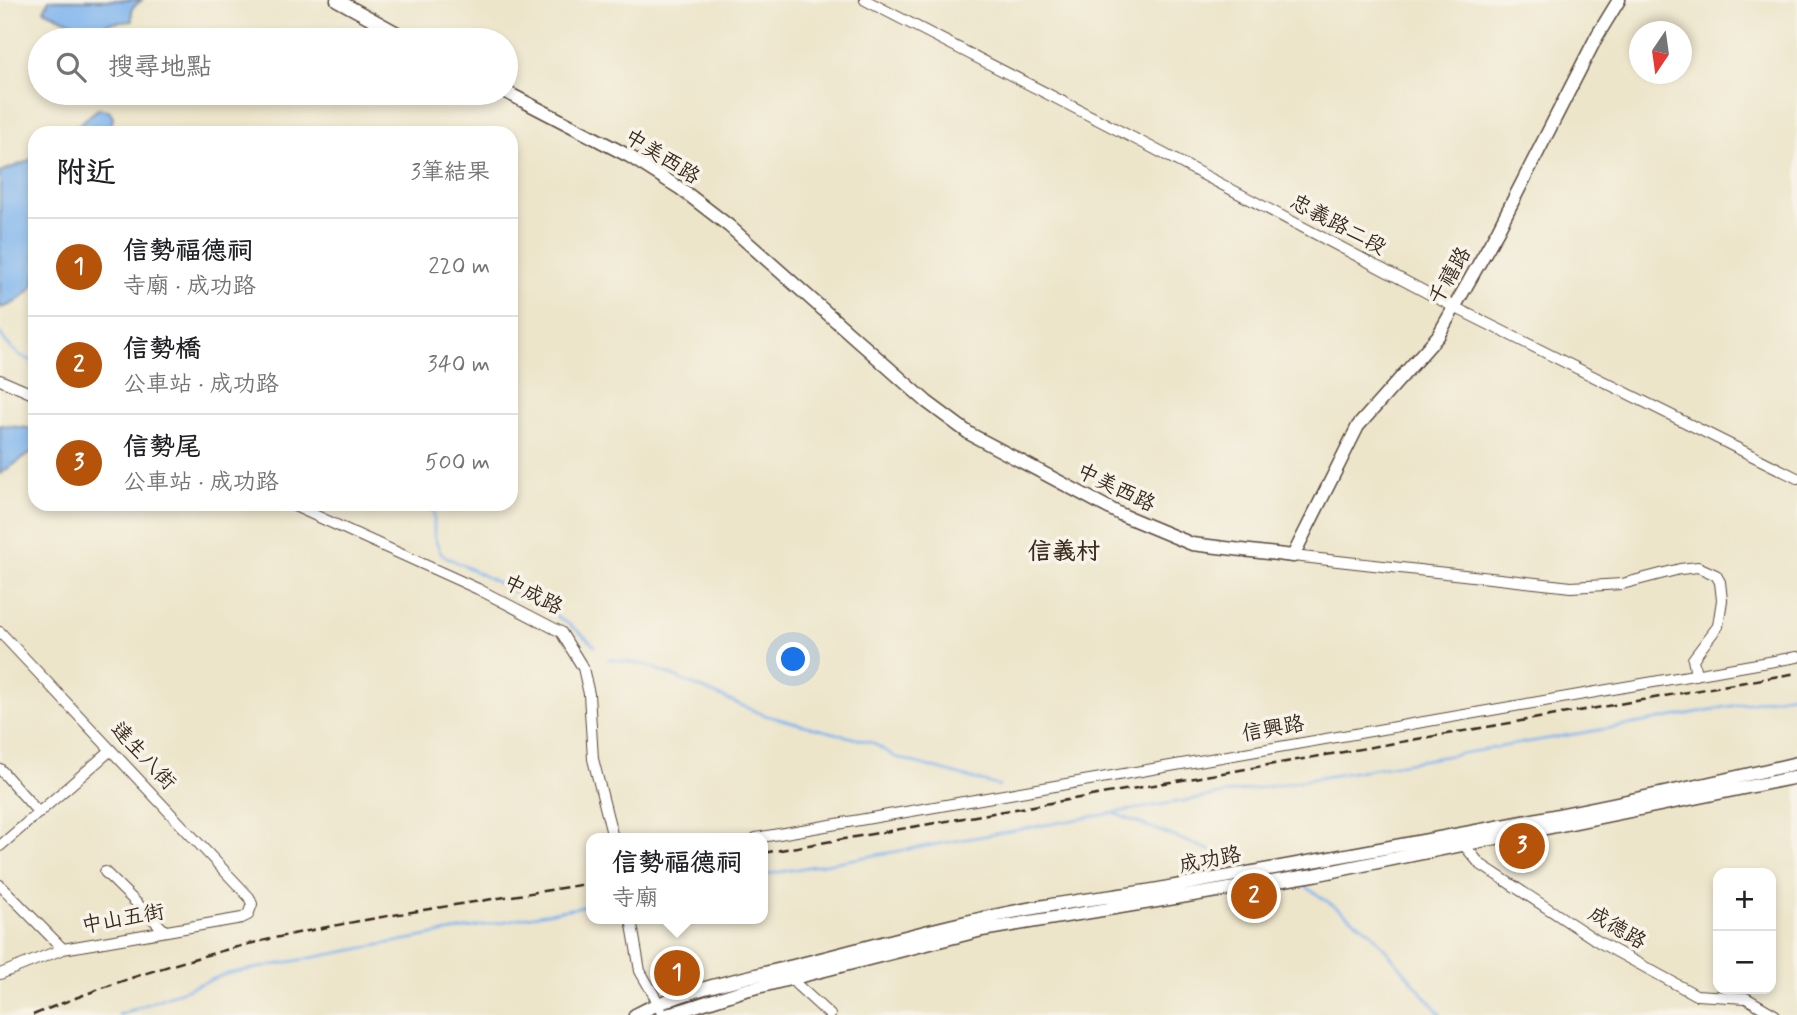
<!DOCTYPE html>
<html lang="zh-TW">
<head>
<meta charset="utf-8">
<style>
  :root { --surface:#fff; --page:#f2f2f2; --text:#202124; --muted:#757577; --line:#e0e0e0; --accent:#b45309 }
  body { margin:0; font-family:Mynerve,"LXGW WenKai TC",sans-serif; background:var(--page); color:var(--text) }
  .controls { position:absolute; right:21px; bottom:21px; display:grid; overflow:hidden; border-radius:14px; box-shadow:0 4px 10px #0003 }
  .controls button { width:63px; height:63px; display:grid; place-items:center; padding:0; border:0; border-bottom:2px solid var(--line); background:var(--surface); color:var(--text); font:35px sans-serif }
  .compass { position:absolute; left:1629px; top:21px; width:63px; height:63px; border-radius:50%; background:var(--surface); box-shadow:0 4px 10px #0003; rotate:193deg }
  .you { position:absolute; left:794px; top:660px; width:24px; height:24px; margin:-18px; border:5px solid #fff; border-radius:50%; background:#1a73e8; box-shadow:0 0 0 10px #1a73e833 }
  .badge { display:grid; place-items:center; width:46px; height:46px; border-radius:50%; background:var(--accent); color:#fff; font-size:23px; font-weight:700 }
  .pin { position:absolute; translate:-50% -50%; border:4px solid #fff; box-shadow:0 2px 7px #0006 }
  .popup { position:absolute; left:586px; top:833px; width:182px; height:91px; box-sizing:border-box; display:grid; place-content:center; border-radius:14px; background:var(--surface); filter:drop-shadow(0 2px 5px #0005); font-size:23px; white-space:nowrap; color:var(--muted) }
  .popup b { font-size:26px; color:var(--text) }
  .popup::after { content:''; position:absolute; left:50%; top:100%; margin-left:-14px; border:14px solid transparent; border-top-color:var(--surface) }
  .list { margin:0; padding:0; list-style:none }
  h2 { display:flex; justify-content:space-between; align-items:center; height:91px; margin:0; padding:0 28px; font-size:30px }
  h2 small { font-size:23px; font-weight:400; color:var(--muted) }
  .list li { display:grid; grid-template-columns:46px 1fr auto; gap:21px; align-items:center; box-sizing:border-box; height:98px; padding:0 28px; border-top:2px solid var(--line) }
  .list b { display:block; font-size:26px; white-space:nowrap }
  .list p { margin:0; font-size:23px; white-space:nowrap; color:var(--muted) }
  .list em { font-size:23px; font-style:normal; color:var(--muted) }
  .icon { flex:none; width:38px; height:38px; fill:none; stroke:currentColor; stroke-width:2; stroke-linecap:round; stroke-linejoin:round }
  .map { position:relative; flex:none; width:1797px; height:1015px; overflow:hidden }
  .search { position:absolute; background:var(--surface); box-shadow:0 4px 10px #0003; left:28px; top:28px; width:490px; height:77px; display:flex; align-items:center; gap:18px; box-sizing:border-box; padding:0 24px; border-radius:38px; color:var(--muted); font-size:26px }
  .panel { position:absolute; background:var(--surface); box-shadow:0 4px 10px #0003; left:28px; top:126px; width:490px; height:385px; border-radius:21px }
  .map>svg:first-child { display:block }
  .water { fill:#80b5ee; stroke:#5e7086; stroke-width:2 }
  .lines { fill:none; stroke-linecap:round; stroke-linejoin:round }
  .stream { stroke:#80b5ee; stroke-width:2.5 }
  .minor-casing { stroke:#564638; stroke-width:12 }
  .tertiary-casing { stroke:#564638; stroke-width:15 }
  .minor { stroke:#fff; stroke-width:10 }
  .tertiary { stroke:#fff; stroke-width:12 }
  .rail { stroke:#3b2a1e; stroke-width:2.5; stroke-dasharray:10 5; stroke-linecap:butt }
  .labels { text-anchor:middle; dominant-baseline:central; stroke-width:7; stroke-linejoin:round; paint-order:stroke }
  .street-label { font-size:21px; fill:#3b2a1e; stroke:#f7f3e8 }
  .quarter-label { font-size:24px; font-weight:bold; fill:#3b2a1e; stroke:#f7f3e8 }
</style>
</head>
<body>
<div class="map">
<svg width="1797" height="1015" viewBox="0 0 1797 1015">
  <rect width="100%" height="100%" fill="#f7f3e8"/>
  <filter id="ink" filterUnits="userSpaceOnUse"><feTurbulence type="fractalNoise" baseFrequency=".0143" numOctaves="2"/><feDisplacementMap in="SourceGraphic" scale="14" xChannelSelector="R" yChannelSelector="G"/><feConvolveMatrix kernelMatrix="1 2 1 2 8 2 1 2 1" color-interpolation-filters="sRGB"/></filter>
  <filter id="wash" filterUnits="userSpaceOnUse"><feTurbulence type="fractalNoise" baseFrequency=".00686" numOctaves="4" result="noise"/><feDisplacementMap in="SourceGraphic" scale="28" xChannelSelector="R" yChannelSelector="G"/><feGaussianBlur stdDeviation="1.57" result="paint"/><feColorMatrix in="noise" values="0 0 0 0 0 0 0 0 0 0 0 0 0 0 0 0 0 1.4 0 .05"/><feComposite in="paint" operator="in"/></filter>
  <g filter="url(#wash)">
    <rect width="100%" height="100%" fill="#ede5ca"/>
    <path class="water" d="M49,0H142L132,8V21L110,23L89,31L44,10Z
      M99,108L109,111L113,117L110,133H68Z
      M35,156V284C26,295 14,305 0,308V172L26,162Z
      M0,425L35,429V450L0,474Z"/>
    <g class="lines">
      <path class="stream" d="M0,333C8,347 19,357 35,362
        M426,504L434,511V536L441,554C492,581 552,605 595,646
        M608,659L647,665L764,715L873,743L895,757L999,786
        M1113,813L1628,725L1797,694
        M763,875L1113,813L1222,855
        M1305,886L1370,931L1441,1015
        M119,1015L226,974L591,905"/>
    </g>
  </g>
  <g filter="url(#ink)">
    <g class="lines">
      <defs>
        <path id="minor" d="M865,0L1147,145L1454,307L1797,478
          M0,380L35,395
          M290,504L478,589L561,632L583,668L589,694L593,759L613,838
          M1293,556L1571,587L1622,584L1680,569L1698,567L1716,575L1720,582L1722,600L1718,626L1693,659L1696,675
          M0,632L249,897L252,904L248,915L242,918L63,949L0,974
          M0,769L39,813
          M756,838L1797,657
          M1462,839L1463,844L1480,864L1599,942L1696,995L1746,998L1775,1015
          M0,846L111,750
          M105,872L165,931
          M0,885L63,949
          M631,919L640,971L659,1004L662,1015
          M791,972L796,984L830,1015"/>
        <path id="tertiary" d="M337,0L410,40
          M506,92L629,156L681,189L729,226L927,402L970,434L1120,514L1192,544L1293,556L1358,426L1438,336L1498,230L1597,36L1619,0
          M635,1015C682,990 738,980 789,967C874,946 958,921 1045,906C1086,899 1128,895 1169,887C1379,849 1589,813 1797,763
          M667,1015L742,991L982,930L1314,875L1797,777"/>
      </defs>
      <use href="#minor" class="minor-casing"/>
      <use href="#tertiary" class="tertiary-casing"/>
      <use href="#minor" class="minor"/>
      <use href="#tertiary" class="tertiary"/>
      <path class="rail" d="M763,853L1797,673
        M33,1015C102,986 173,963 245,945C359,917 476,903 591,883"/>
    </g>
  </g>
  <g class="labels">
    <g class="street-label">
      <text transform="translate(662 157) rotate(32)">中美西路</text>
      <text transform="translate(1338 225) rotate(28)">忠義路二段</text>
      <text transform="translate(1450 276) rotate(-60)">千禧路</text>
      <text transform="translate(1116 488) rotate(26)">中美西路</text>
      <text transform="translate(533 595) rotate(27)">中成路</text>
      <text transform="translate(1273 729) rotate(-10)">信興路</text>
      <text transform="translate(143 756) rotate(47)">達生八街</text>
      <text transform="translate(1210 860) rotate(-11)">成功路</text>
      <text transform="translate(123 919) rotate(-10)">中山五街</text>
      <text transform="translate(1617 928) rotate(31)">成德路</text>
    </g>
    <g class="quarter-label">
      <text x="1064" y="552">信義村</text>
    </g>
  </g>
</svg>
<div class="controls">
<button>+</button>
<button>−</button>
</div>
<svg class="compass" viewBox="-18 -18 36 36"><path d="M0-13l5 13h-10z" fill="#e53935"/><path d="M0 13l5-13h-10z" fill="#757577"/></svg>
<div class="you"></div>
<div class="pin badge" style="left:677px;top:973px">1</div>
<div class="popup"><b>信勢福德祠</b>寺廟</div>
<div class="pin badge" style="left:1254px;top:896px">2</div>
<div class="pin badge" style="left:1522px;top:846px">3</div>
<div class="search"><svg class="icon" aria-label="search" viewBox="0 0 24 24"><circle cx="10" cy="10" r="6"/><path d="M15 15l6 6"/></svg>搜尋地點</div>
<section class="panel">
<h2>附近<small>3筆結果</small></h2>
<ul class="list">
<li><span class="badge">1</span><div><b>信勢福德祠</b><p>寺廟 · 成功路</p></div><em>220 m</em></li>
<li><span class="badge">2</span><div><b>信勢橋</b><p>公車站 · 成功路</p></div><em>340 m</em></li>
<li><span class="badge">3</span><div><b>信勢尾</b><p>公車站 · 成功路</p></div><em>500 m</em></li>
</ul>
</section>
</div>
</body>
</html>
